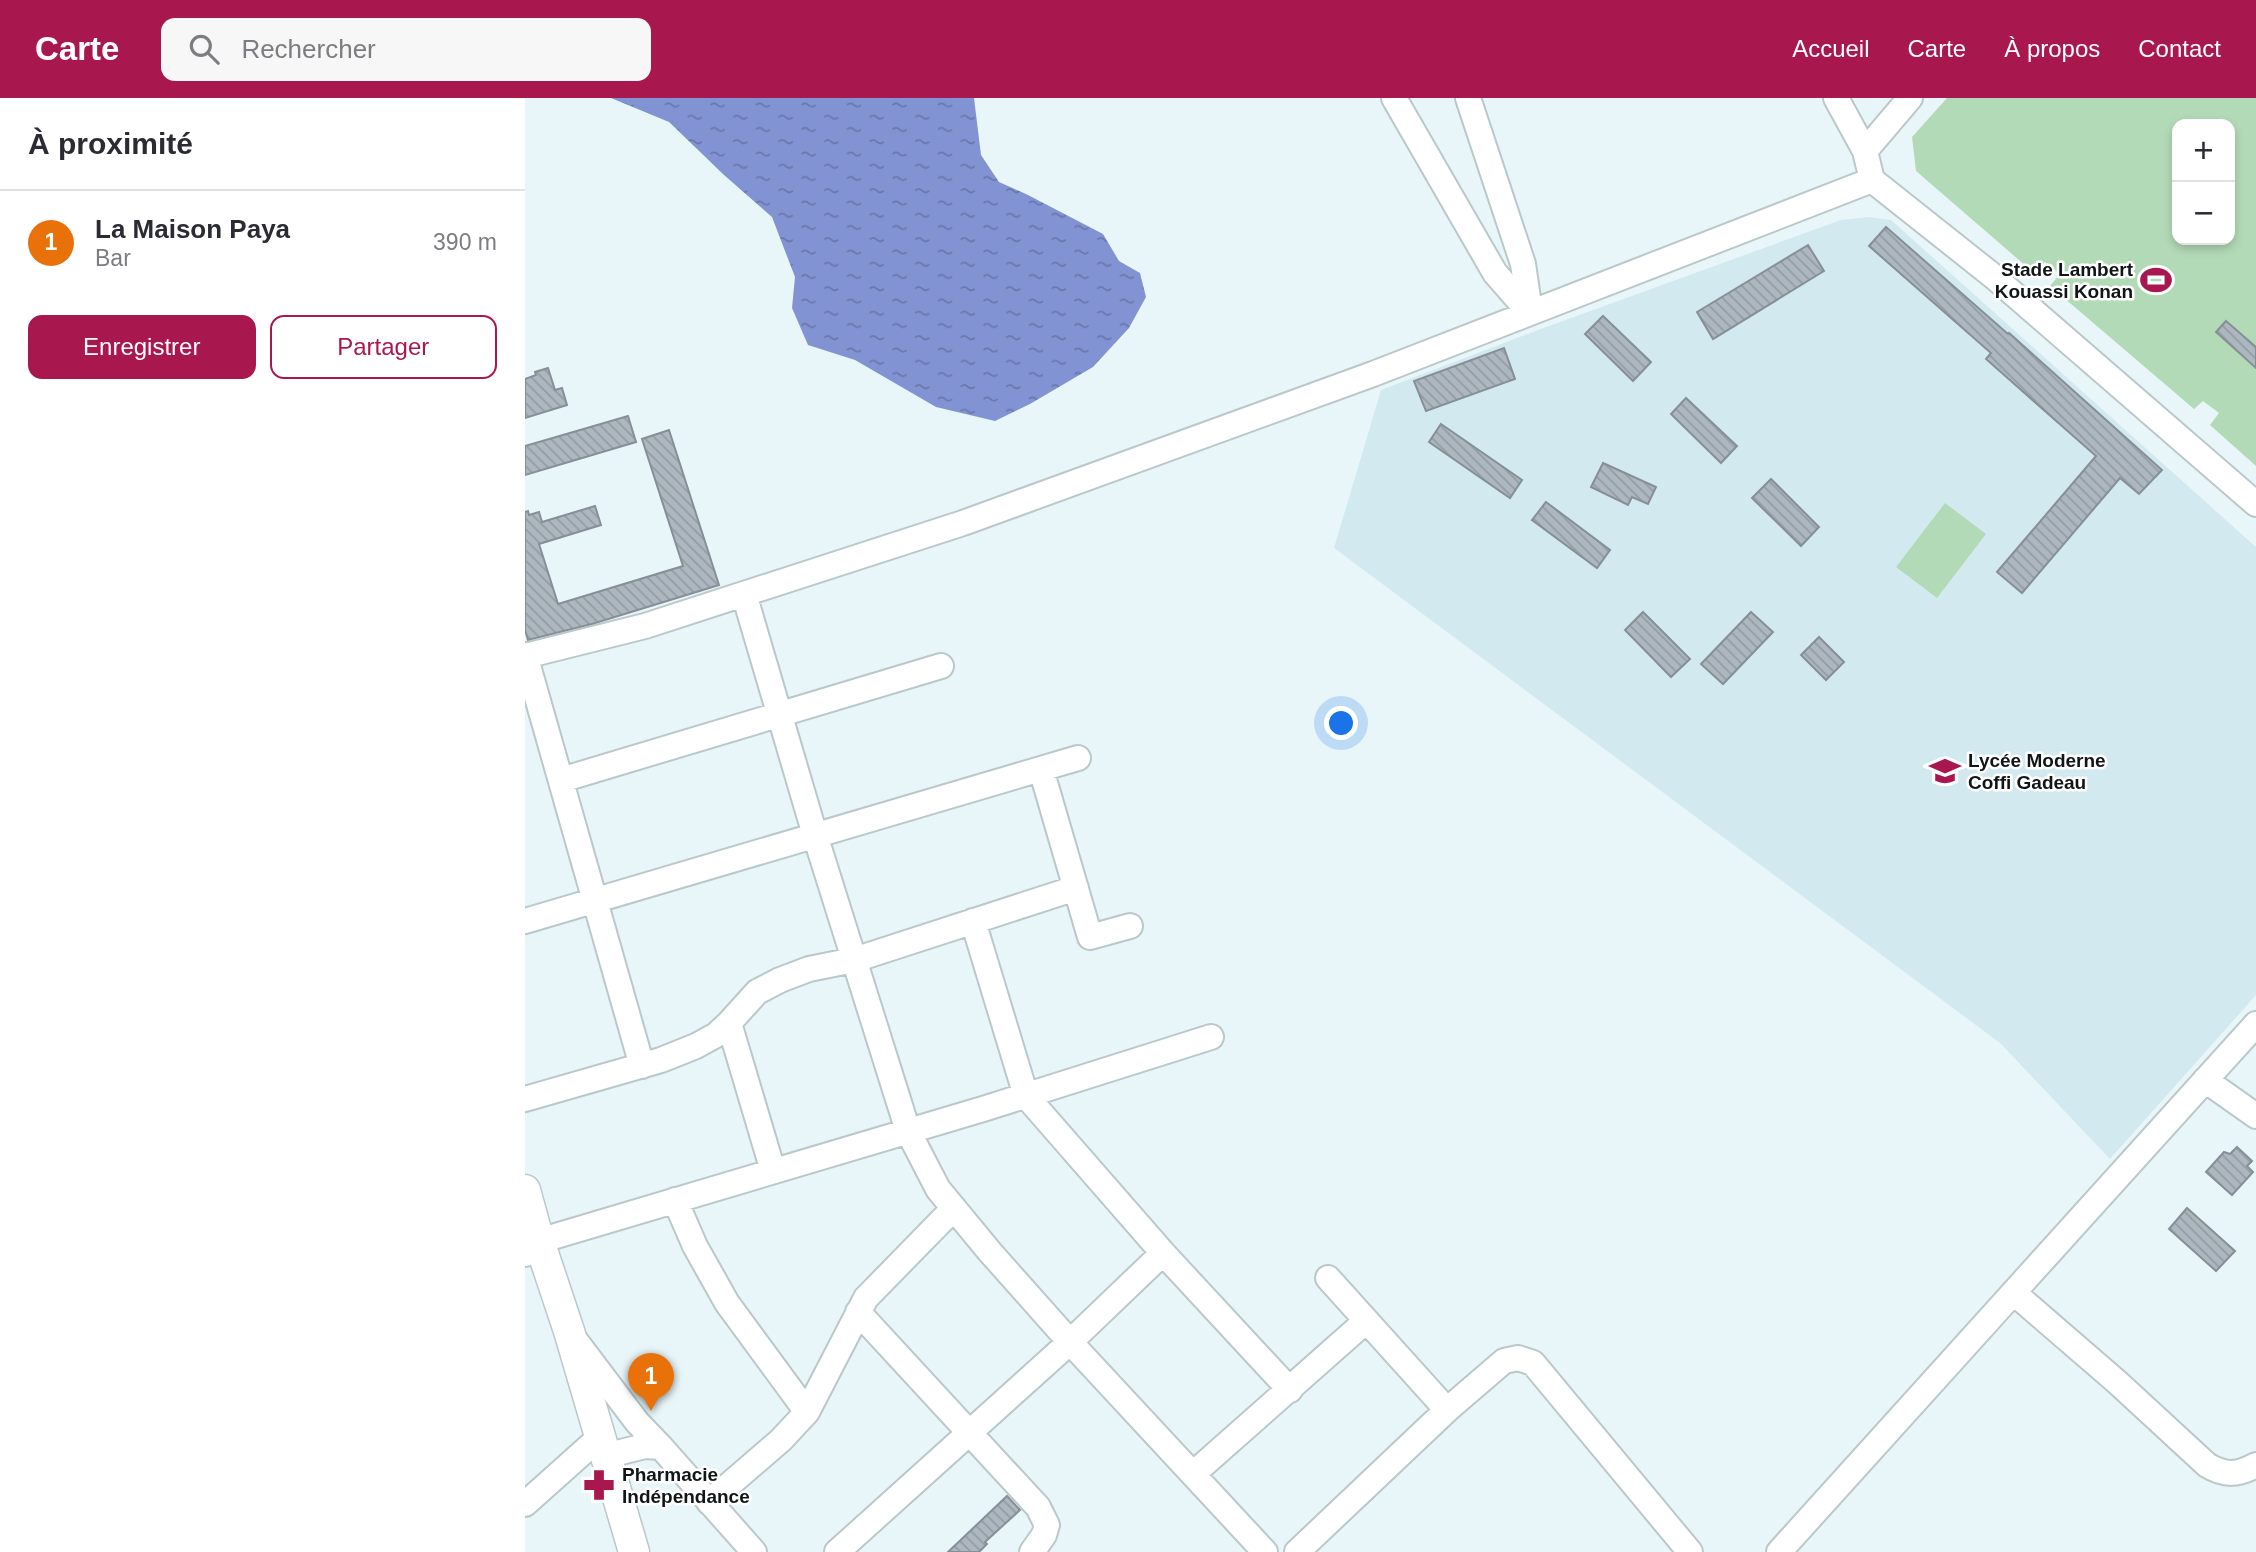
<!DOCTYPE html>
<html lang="fr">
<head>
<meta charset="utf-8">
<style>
  :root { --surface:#fff; --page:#f7f7f7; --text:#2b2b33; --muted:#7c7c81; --line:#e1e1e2; --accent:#a9174f }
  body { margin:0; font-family:Arial,sans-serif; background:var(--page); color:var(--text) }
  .controls { position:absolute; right:21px; top:21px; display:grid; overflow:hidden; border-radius:14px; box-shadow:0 4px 10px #0003 }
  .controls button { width:63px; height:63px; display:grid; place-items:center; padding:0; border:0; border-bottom:2px solid var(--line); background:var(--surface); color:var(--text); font:35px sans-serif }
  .you { position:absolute; left:817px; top:626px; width:24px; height:24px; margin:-18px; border:5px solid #fff; border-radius:50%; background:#1a73e8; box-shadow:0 0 0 10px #1a73e833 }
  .badge { display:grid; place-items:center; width:46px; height:46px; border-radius:50%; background:var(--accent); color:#fff; font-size:23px; font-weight:700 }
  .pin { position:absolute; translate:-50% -58px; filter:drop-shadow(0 2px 4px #0008) }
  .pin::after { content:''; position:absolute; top:37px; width:24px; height:21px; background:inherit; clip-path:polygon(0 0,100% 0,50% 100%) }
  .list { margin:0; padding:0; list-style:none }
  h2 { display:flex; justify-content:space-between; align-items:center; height:91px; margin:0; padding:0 28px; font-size:30px }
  h2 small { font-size:23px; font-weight:400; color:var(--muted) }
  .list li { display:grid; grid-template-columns:46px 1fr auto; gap:21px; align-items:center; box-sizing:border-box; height:105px; padding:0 28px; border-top:2px solid var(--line) }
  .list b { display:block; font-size:26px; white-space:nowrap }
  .list p { margin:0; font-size:23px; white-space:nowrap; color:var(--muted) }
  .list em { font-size:23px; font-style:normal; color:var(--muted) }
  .actions { display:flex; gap:14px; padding:21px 28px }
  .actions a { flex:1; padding:16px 0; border:2px solid var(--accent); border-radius:14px; text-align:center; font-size:24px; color:var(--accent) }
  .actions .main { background:var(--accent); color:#fff }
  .icon { flex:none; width:38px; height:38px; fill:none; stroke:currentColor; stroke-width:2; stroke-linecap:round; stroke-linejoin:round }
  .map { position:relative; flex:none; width:1731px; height:1454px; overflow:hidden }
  header { display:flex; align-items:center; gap:42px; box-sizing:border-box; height:98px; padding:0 35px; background:var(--accent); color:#fff }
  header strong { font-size:33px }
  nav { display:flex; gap:38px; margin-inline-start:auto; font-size:24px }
  .search { width:490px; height:63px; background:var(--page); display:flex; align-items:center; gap:18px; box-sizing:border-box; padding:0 24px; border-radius:14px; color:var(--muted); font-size:26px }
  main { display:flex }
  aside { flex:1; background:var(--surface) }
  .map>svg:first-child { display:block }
  .built { fill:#d2eaef }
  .grass { fill:#b3dab7; fill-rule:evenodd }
  .water { fill:url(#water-ripples) }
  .building { fill:url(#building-back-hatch); stroke:#868f97; stroke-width:2 }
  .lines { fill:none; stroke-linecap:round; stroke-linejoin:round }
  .minor-casing { stroke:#bac8ca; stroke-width:28 }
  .major-casing { stroke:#bac8ca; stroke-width:33 }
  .minor { stroke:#fff; stroke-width:24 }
  .major { stroke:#fff; stroke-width:30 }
  .labels { text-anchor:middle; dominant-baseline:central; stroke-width:5; stroke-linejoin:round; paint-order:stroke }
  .poi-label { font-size:19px; font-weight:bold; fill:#101516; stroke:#fff; text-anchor:start }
</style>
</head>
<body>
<header>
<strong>Carte</strong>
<div class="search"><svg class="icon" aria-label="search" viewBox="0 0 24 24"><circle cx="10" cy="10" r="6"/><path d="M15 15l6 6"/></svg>Rechercher</div>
<nav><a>Accueil</a><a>Carte</a><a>À propos</a><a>Contact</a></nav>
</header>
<main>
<aside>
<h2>À proximité<small></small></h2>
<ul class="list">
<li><span class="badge" style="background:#e8710a">1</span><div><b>La Maison Paya</b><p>Bar</p></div><em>390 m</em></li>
</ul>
<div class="actions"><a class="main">Enregistrer</a><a>Partager</a></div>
</aside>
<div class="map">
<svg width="1731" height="1454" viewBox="0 0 1731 1454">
  <defs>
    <pattern id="water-ripples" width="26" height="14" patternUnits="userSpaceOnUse" patternTransform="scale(1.75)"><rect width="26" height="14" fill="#8293d3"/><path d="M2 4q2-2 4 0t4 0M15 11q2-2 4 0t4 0" fill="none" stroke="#6977aa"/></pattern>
    <pattern id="building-back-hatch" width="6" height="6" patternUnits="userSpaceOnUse" patternTransform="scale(1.75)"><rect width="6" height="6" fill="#adb7bf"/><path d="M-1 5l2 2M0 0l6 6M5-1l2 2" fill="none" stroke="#949ca3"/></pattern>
  </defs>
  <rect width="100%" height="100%" fill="#e8f6f9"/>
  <path class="built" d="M1344,119L1366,122L1731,449V897L1585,1061L1475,945L809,450L856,292L1013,232L1316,122Z"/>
  <path class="grass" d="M1422,0H1731V368L1685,327L1694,315L1678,303L1669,311L1525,188L1535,176L1520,164L1509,175L1391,73L1387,39ZM1652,26H1705V142H1652Z
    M1420,405L1461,436L1412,500L1371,469Z"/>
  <path class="water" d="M86,0H449L456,57L474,84L503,97L578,136L594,163L615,175L621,199L604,230L568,269L505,306L470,323L411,309L330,262L283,247L267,210L270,179L247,119L199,77L144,24Z"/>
  <path class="building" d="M1361,129L1483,236L1484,235L1637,372L1614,396L1595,380L1497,495L1472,474L1571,358L1461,261L1466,255L1344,148Z
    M1283,147L1299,173L1188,241L1172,214Z
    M1078,218L1126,264L1108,283L1060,236Z
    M1701,223L1731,249V270L1691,234Z
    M979,250L990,281L901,313L889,283Z
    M23,270L30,292L37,290L42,307L0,320V281L11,277L10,274Z
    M1161,300L1212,348L1196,365L1146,316Z
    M103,318L111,344L0,377V348Z
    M916,326L997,382L985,400L904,344Z
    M144,332L194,487L67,526L3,542L0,532V414L3,413L4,417L14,414L17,424L70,408L76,427L14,446L33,506L158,468L117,341Z
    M1078,365L1131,389L1123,406L1107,399L1103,407L1066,389Z
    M1246,381L1294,429L1276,448L1227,400Z
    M1021,404L1085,452L1072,470L1007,422Z
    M1118,514L1165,561L1146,579L1100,532Z
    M1226,514L1248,534L1198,586L1176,566Z
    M1294,539L1319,564L1301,582L1276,557Z
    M1712,1049L1727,1063L1722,1068L1728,1074L1707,1097L1681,1074L1699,1054L1705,1056Z
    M1662,1110L1710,1153L1691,1173L1644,1131Z
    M482,1398L495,1412L460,1444L462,1446L454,1454H423Z"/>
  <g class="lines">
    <defs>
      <path id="minor" d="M869,0L970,175L1005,215
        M943,0L998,166L1005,214
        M1311,0L1340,53
        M1385,0L1340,53L1347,82L1468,178L1731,406
        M219,496L290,737L383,1033L413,1091L465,1154L545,1244L740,1454
        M0,557L117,968
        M0,558L120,528L438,425L848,276L1347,82
        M516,671L565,839L605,828
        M36,682L416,568
        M0,823L553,660
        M448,823L501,998L638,1155L765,1292
        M204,925L248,1073
        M1680,982L1731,1018
        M0,1001L136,962L171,948L191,937L204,925L232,894L255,882L284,871L329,862L551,790
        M150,1102L170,1148L202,1205L282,1314
        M0,1156L14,1143L458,1011L686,939
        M803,1180L922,1312
        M1489,1195L1592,1284L1682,1367C1700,1378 1713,1377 1731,1367
        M333,1214L513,1409L522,1427L519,1437L507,1454
        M50,1242L112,1324L136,1349L229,1454
        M80,1358L120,1348L136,1349
        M668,1376L841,1223
        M184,1404L256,1342L282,1314L341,1200L429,1110
        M0,1406L75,1339
        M312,1454L545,1244L638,1155
        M772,1454L922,1312L979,1263L993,1260L1008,1265L1165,1454
        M1254,1454L1731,926"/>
      <path id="major" d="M0,1092L14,1143L44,1233L109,1454"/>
    </defs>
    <use href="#minor" class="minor-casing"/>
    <use href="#major" class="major-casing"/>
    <use href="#minor" class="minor"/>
    <use href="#major" class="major"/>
  </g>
  <defs>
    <symbol id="stadium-bare" viewBox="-9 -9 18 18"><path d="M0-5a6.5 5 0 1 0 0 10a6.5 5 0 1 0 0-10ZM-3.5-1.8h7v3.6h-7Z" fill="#a9174f" stroke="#fff" stroke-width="2.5" paint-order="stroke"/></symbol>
    <symbol id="school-bare" viewBox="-9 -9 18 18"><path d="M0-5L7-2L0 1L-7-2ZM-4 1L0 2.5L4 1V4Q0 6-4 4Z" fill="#a9174f" stroke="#fff" stroke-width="2.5" paint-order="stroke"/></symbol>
    <symbol id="pharmacy-bare" viewBox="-9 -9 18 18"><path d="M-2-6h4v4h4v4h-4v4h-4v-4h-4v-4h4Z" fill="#a9174f" stroke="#fff" stroke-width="2.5" paint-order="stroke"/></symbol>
  </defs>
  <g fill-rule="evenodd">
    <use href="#stadium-bare" x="1609" y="160" width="44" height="44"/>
    <use href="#school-bare" x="1398" y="651" width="44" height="44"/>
    <use href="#pharmacy-bare" x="52" y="1365" width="44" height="44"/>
  </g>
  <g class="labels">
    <g class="poi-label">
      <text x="1608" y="171" text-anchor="end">Stade Lambert<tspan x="1608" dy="22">Kouassi Konan</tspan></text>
      <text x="1443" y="662">Lycée Moderne<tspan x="1443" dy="22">Coffi Gadeau</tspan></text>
      <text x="97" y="1376">Pharmacie<tspan x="97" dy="22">Indépendance</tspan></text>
    </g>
  </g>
</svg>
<div class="controls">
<button>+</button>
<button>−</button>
</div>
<div class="you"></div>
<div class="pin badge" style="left:126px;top:1313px;background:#e8710a">1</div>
</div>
</main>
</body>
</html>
